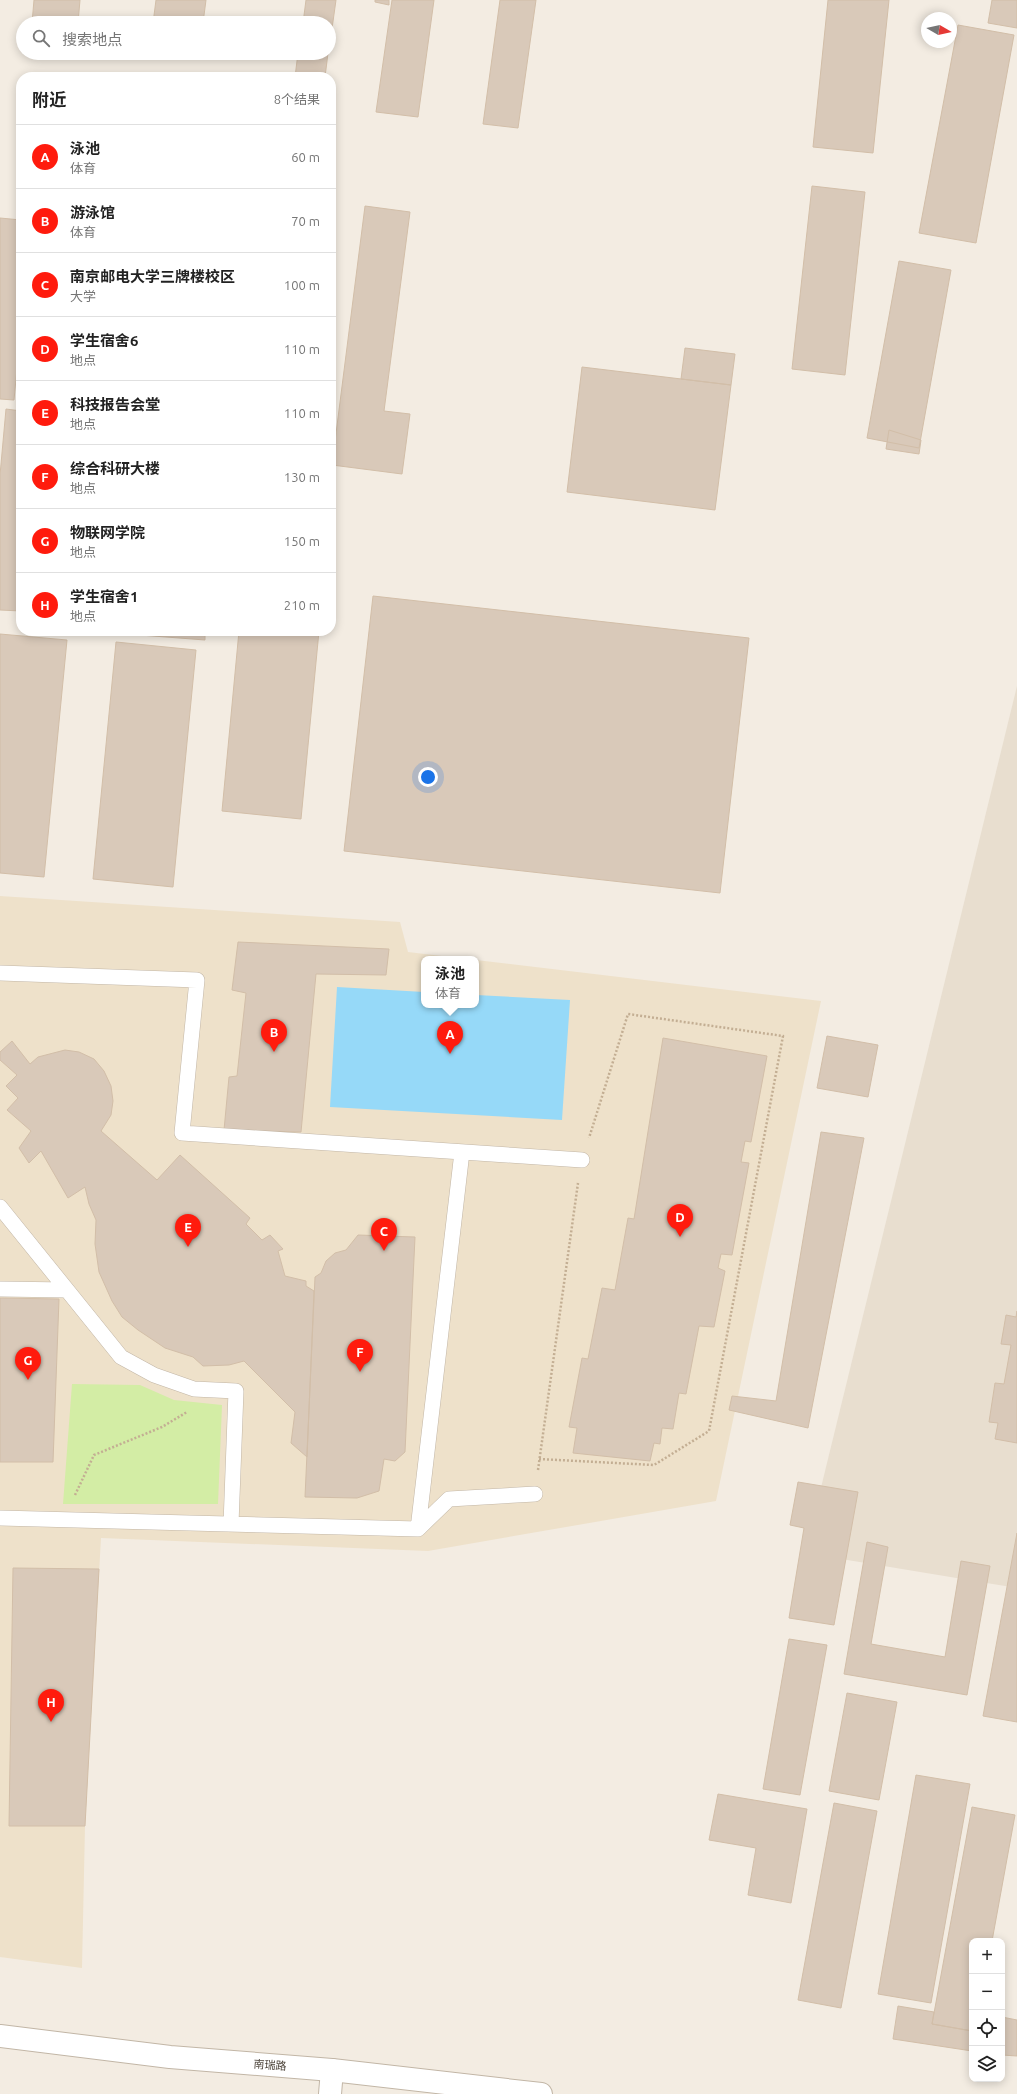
<!DOCTYPE html>
<html lang="zh">
<head>
<meta charset="utf-8">
<style>
  :root { --surface:#fff; --page:#f2f2f2; --text:#222; --muted:#767676; --line:#e0e0e0; --accent:#ff1b0d }
  body { margin:0; font-family:Ubuntu,"Noto Sans SC",sans-serif; background:var(--page); color:var(--text) }
  .controls { position:absolute; right:12px; bottom:12px; display:grid; overflow:hidden; border-radius:8px; box-shadow:0 2px 10px #0003 }
  .controls button { width:36px; height:36px; display:grid; place-items:center; padding:0; border:0; border-bottom:1px solid var(--line); background:var(--surface); color:var(--text); font:20px sans-serif }
  .compass { position:absolute; left:921px; top:12px; width:36px; height:36px; border-radius:50%; background:var(--surface); box-shadow:0 2px 10px #0003; rotate:99deg }
  .you { position:absolute; left:428px; top:777px; width:14px; height:14px; margin:-10px; border:3px solid #fff; border-radius:50%; background:#1a73e8; box-shadow:0 0 0 6px #1a73e833 }
  .badge { display:grid; place-items:center; width:26px; height:26px; border-radius:50%; background:var(--accent); color:#fff; font-size:13px; font-weight:700 }
  .pin { position:absolute; translate:-50% -33px; filter:drop-shadow(0 1px 2px #0008) }
  .pin::after { content:''; position:absolute; top:21px; width:14px; height:12px; background:inherit; clip-path:polygon(0 0,100% 0,50% 100%) }
  .popup { position:absolute; left:421px; top:956px; width:58px; height:52px; box-sizing:border-box; display:grid; place-content:center; border-radius:8px; background:var(--surface); filter:drop-shadow(0 1px 3px #0005); font-size:13px; white-space:nowrap; color:var(--muted) }
  .popup b { font-size:15px; color:var(--text) }
  .popup::after { content:''; position:absolute; left:50%; top:100%; margin-left:-8px; border:8px solid transparent; border-top-color:var(--surface) }
  .list { margin:0; padding:0; list-style:none }
  h2 { display:flex; justify-content:space-between; align-items:center; height:52px; margin:0; padding:0 16px; font-size:17px }
  h2 small { font-size:13px; font-weight:400; color:var(--muted) }
  .list li { display:grid; grid-template-columns:26px 1fr auto; gap:12px; align-items:center; box-sizing:border-box; height:64px; padding:0 16px; border-top:1px solid var(--line) }
  .list b { display:block; font-size:15px; white-space:nowrap }
  .list p { margin:0; font-size:13px; white-space:nowrap; color:var(--muted) }
  .list em { font-size:13px; font-style:normal; color:var(--muted) }
  .icon { flex:none; width:22px; height:22px; fill:none; stroke:currentColor; stroke-width:2; stroke-linecap:round; stroke-linejoin:round }
  .map { position:relative; flex:none; width:1017px; height:2094px; overflow:hidden }
  .search { position:absolute; background:var(--surface); box-shadow:0 2px 10px #0003; left:16px; top:16px; width:320px; height:44px; display:flex; align-items:center; gap:10px; box-sizing:border-box; padding:0 14px; border-radius:22px; color:var(--muted); font-size:15px }
  .panel { position:absolute; background:var(--surface); box-shadow:0 2px 10px #0003; left:16px; top:72px; width:320px; height:564px; border-radius:16px }
  .map>svg:first-child { display:block }
  .residential { fill:#e8decf }
  .education { fill:#eee1ca }
  .green { fill:#d3eda5 }
  .water { fill:#96d9f8 }
  .building { fill:#d9c9b9; stroke:#d2bea8 }
  .lines { fill:none; stroke-linecap:round; stroke-linejoin:round }
  .service-casing { stroke:#c2b6a6; stroke-width:16 }
  .minor-casing { stroke:#c2b6a6; stroke-width:24 }
  .tertiary-casing { stroke:#c2b6a6; stroke-width:24 }
  .path { stroke:#c3ae93; stroke-width:2.5; stroke-dasharray:2 2; stroke-linecap:butt }
  .service { stroke:#fff; stroke-width:15 }
  .minor { stroke:#fff; stroke-width:22 }
  .tertiary { stroke:#fff; stroke-width:22 }
  .labels { text-anchor:middle; dominant-baseline:central; stroke-width:3; stroke-linejoin:round; paint-order:stroke }
  .street-label { font-size:11px; fill:#453c32; stroke:#fff }
</style>
</head>
<body>
<div class="map">
<svg width="1017" height="2094" viewBox="0 0 1017 2094">
  <rect width="100%" height="100%" fill="#f3ece2"/>
  <path class="residential" d="M1017,686V1588L805,1553Z"/>
  <path class="education" d="M0,896L400,922L408,952L467,959H424V1005H476V960L821,1001L716,1501L428,1551L101,1538L85,1826L82,1968L0,1957Z"/>
  <path class="green" d="M72,1384L140,1385L174,1400L222,1405L218,1504H63Z"/>
  <path class="water" d="M337,987L424,992V1005H476V995L570,1000L562,1120L330,1107Z"/>
  <path class="building" d="M34,0H80L78,23H32Z
    M156,0H206L203,23H153Z
    M306,0H336L329,50V23H303Z
    M375,0H389V5L375,2Z
    M392,0H434L418,117L376,112Z
    M500,0H536L518,128L483,124Z
    M828,0H889L873,153L813,147Z
    M992,0H1017V28L988,23Z
    M958,25L1014,35L976,243L919,233Z
    M298,53H328L325,77H295Z
    M812,186L865,192L845,375L792,369Z
    M365,206L410,212L384,411L410,414L402,474L332,465Z
    M0,218L21,220V326L14,400L0,399Z
    M899,261L951,270L919,448L867,438Z
    M685,348L735,354L731,385L681,379Z
    M582,367L731,385L715,510L567,492Z
    M6,409L21,411V611L0,610V475Z
    M889,430L921,440L919,454L886,449Z
    M373,596L749,638L720,893L344,851Z
    M127,631H205V640L127,634Z
    M239,631H319L301,819L222,811Z
    M0,634L67,640L44,877L0,873Z
    M116,642L196,650L173,887L93,879Z
    M238,942L389,949L386,975L316,974L301,1132L224,1130L229,1077L237,1076L246,993L232,990Z
    M827,1036L878,1045L868,1097L817,1088Z
    M663,1038L767,1056L751,1142L745,1141L741,1162L749,1163L732,1255L721,1254L718,1268L725,1271L714,1327L699,1326L686,1394L679,1393L673,1429L662,1428L660,1444L654,1443L650,1461L573,1453L577,1428L569,1427L582,1358L588,1359L602,1288L615,1290L628,1218L634,1219Z
    M12,1041L30,1064L38,1057L65,1050L79,1052L94,1059L104,1071L111,1086L113,1101L111,1115L101,1131L157,1180L180,1155L250,1218L246,1224L262,1240L270,1235L283,1249L278,1251L285,1276L306,1281V1286L314,1291L307,1457L291,1443L295,1412L244,1361L229,1365L203,1366L193,1357L165,1348L138,1330L122,1317L112,1301L99,1272L95,1244L96,1220L89,1204L85,1187L68,1198L41,1151L29,1163L19,1148L31,1131L7,1110L18,1098L6,1086L17,1075L0,1060V1052Z
    M821,1132L864,1138L808,1428L729,1410L732,1396L776,1401Z
    M358,1235L415,1237L405,1452L395,1461L384,1459L379,1491L357,1498L305,1497L315,1277L321,1273L326,1261L335,1253L346,1250Z
    M0,1298L59,1299L53,1462H0Z
    M1017,1311V1443L995,1439L998,1423L989,1422L995,1383L1004,1384L1011,1345L1001,1344L1006,1315L1016,1317Z
    M798,1482L858,1492L834,1625L789,1618L804,1528L790,1525Z
    M1017,1533V1722L983,1716Z
    M867,1542L888,1547L871,1644L945,1657L961,1561L990,1566L967,1695L844,1674Z
    M13,1568L99,1569L85,1826H9Z
    M789,1639L827,1645L800,1795L763,1789Z
    M847,1693L897,1702L879,1800L829,1791Z
    M916,1775L970,1784L931,2003L878,1994Z
    M718,1794L807,1809L791,1903L748,1895L756,1848L709,1840Z
    M834,1803L877,1811L841,2008L798,2000Z
    M972,1807L1015,1815L992,1941H972V2031L932,2024Z
    M898,2006L934,2012L932,2024L972,2031V2051L893,2039Z
    M1002,2017L1017,2020V2056L1002,2055Z"/>
  <g class="lines">
    <defs>
      <path id="service" d="M0,973L197,980L182,1133L582,1160
        M0,1207L67,1290
        M0,1289L67,1290L121,1357L154,1375L194,1389L236,1391L231,1524
        M0,1518L418,1529L449,1499L535,1494
        M418,1529L462,1152"/>
      <path id="minor" d="M330,2094L332,2070"/>
      <path id="tertiary" d="M0,2036L170,2057L332,2070L541,2094"/>
    </defs>
    <use href="#service" class="service-casing"/>
    <use href="#minor" class="minor-casing"/>
    <use href="#tertiary" class="tertiary-casing"/>
    <path class="path" d="M539,1459L654,1465L709,1431L783,1036L628,1014L589,1138
      M538,1470L578,1183
      M75,1495L94,1455L162,1427L187,1412"/>
    <use href="#service" class="service"/>
    <use href="#minor" class="minor"/>
    <use href="#tertiary" class="tertiary"/>
  </g>
  <g class="labels">
    <g class="street-label">
      <text transform="translate(270 2065) rotate(4)">南瑞路</text>
    </g>
  </g>
</svg>
<div class="controls">
<button>+</button>
<button>−</button>
<button><svg class="icon" aria-label="locate" viewBox="0 0 24 24"><circle cx="12" cy="12" r="6"/><path d="M12 2v4M12 18v4M2 12h4M18 12h4"/></svg></button>
<button><svg class="icon" aria-label="layers" viewBox="0 0 24 24"><path d="M12 4l9 5-9 5-9-5zM3 14l9 5 9-5"/></svg></button>
</div>
<svg class="compass" viewBox="-18 -18 36 36"><path d="M0-13l5 13h-10z" fill="#e53935"/><path d="M0 13l5-13h-10z" fill="#767676"/></svg>
<div class="you"></div>
<div class="pin badge" style="left:450px;top:1054px">A</div>
<div class="popup"><b>泳池</b>体育</div>
<div class="pin badge" style="left:274px;top:1052px">B</div>
<div class="pin badge" style="left:384px;top:1251px">C</div>
<div class="pin badge" style="left:680px;top:1237px">D</div>
<div class="pin badge" style="left:188px;top:1247px">E</div>
<div class="pin badge" style="left:360px;top:1372px">F</div>
<div class="pin badge" style="left:28px;top:1380px">G</div>
<div class="pin badge" style="left:51px;top:1722px">H</div>
<div class="search"><svg class="icon" aria-label="search" viewBox="0 0 24 24"><circle cx="10" cy="10" r="6"/><path d="M15 15l6 6"/></svg>搜索地点</div>
<section class="panel">
<h2>附近<small>8个结果</small></h2>
<ul class="list">
<li><span class="badge">A</span><div><b>泳池</b><p>体育</p></div><em>60 m</em></li>
<li><span class="badge">B</span><div><b>游泳馆</b><p>体育</p></div><em>70 m</em></li>
<li><span class="badge">C</span><div><b>南京邮电大学三牌楼校区</b><p>大学</p></div><em>100 m</em></li>
<li><span class="badge">D</span><div><b>学生宿舍6</b><p>地点</p></div><em>110 m</em></li>
<li><span class="badge">E</span><div><b>科技报告会堂</b><p>地点</p></div><em>110 m</em></li>
<li><span class="badge">F</span><div><b>综合科研大楼</b><p>地点</p></div><em>130 m</em></li>
<li><span class="badge">G</span><div><b>物联网学院</b><p>地点</p></div><em>150 m</em></li>
<li><span class="badge">H</span><div><b>学生宿舍1</b><p>地点</p></div><em>210 m</em></li>
</ul>
</section>
</div>
</body>
</html>
